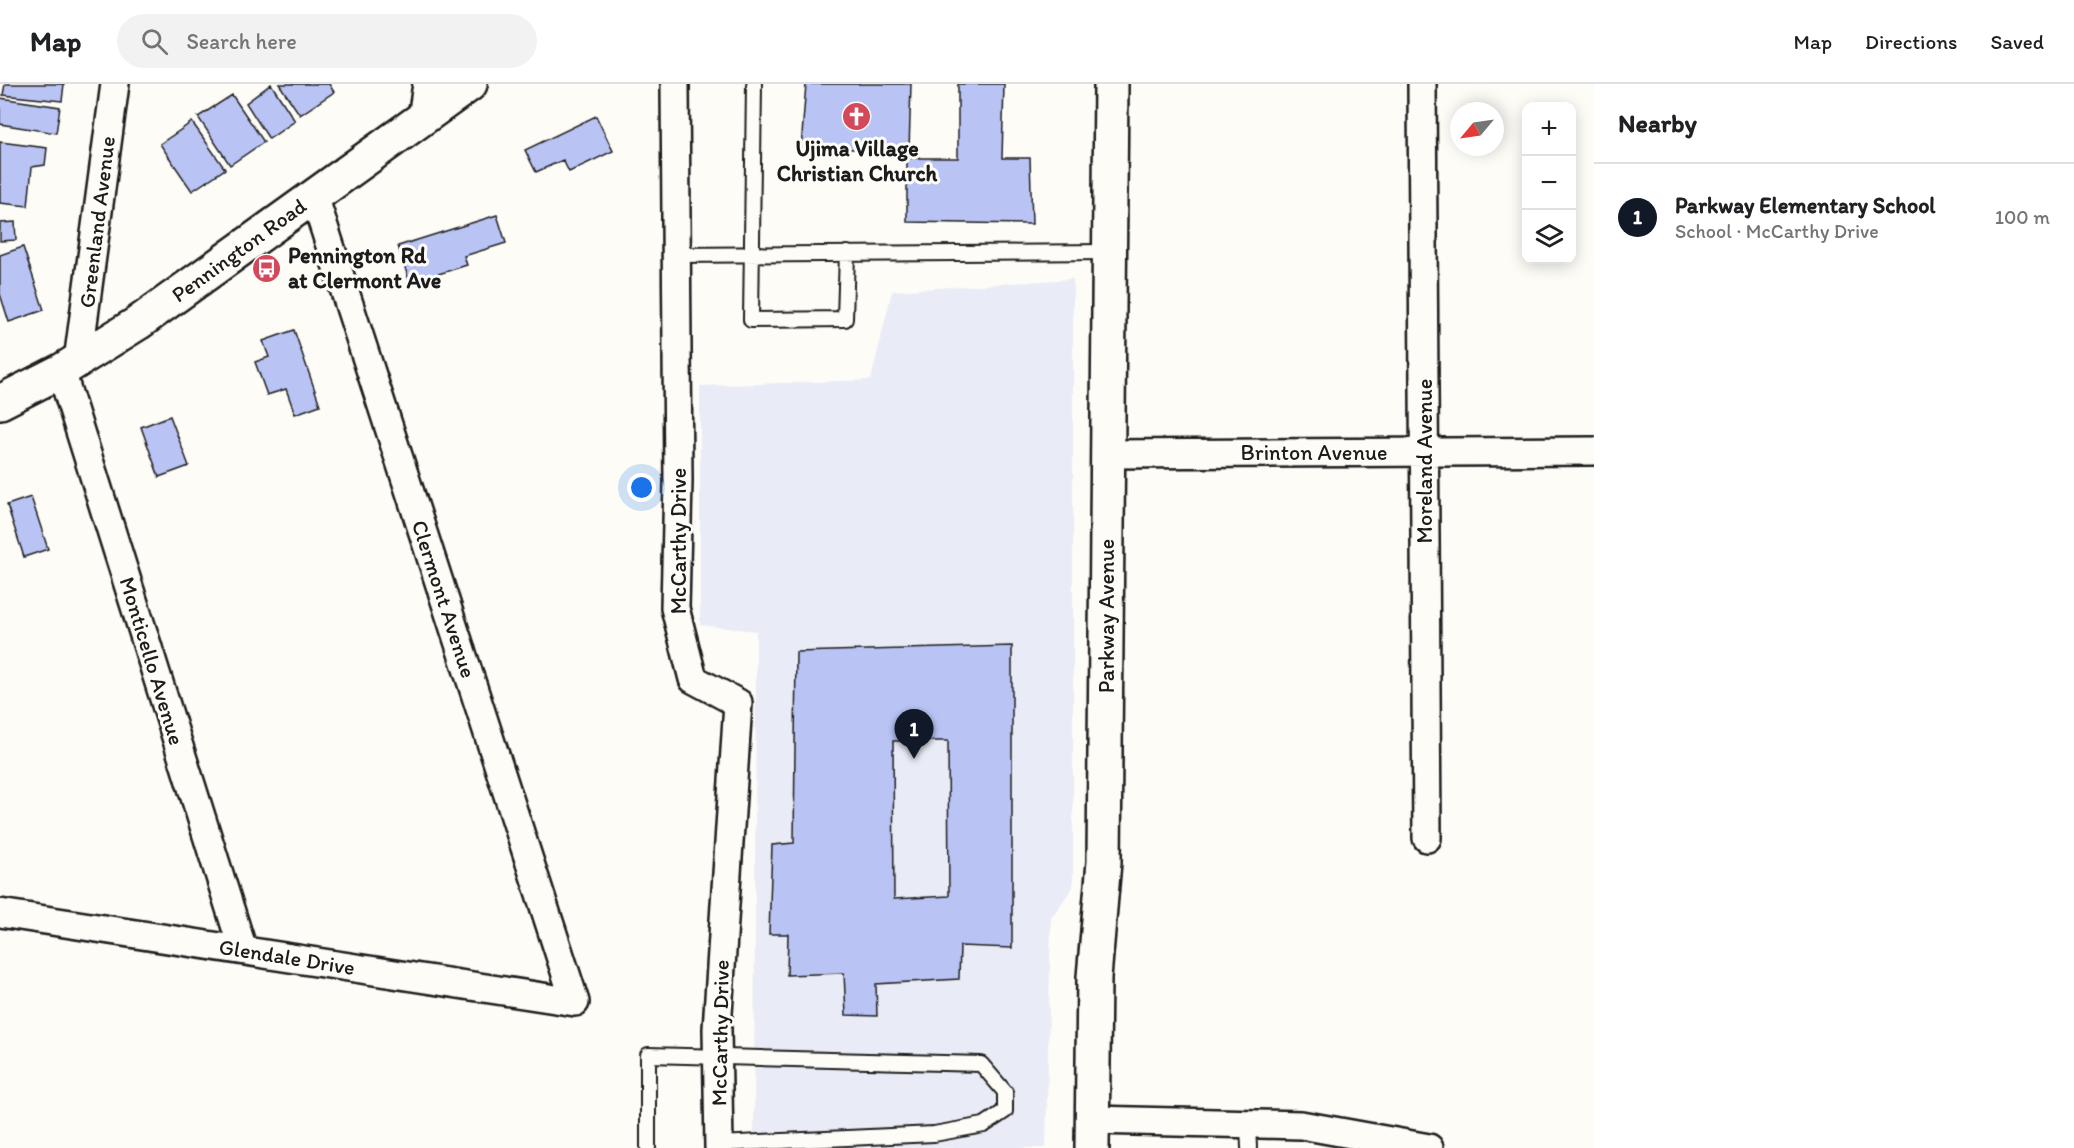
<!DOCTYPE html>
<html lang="en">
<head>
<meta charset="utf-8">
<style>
  :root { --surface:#fff; --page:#f2f2f2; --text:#202124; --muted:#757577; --line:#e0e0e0; --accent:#111827 }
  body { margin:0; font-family:Itim,sans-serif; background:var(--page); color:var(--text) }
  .controls { position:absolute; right:18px; top:18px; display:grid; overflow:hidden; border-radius:12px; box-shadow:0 3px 15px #0003 }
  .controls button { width:54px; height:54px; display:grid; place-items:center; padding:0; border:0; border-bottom:2px solid var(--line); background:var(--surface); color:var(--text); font:30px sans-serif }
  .compass { position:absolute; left:1450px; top:18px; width:54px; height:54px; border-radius:50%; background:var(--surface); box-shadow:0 3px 15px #0003; rotate:241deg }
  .you { position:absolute; left:642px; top:404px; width:21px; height:21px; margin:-15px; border:4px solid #fff; border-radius:50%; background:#1a73e8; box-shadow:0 0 0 9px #1a73e833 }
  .badge { display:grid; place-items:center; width:39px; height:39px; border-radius:50%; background:var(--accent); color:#fff; font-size:20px; font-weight:700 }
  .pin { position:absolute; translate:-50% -50px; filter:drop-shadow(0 2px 3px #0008) }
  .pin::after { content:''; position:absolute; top:32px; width:21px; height:18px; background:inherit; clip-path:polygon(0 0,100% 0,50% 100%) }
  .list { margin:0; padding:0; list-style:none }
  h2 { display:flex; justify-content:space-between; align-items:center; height:78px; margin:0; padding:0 24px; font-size:26px }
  h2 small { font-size:20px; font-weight:400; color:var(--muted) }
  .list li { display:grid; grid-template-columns:39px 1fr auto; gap:18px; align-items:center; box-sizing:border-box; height:108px; padding:0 24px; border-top:2px solid var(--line) }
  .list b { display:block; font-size:22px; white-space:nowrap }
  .list p { margin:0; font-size:20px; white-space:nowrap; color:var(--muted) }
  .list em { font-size:20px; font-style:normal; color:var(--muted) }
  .icon { flex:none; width:33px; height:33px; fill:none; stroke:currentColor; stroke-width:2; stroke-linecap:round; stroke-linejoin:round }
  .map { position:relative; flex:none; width:1594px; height:1064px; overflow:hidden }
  header { display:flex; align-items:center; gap:36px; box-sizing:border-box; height:84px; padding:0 30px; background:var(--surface); border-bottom:2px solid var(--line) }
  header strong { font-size:28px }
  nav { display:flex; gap:33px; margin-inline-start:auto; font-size:21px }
  .search { width:420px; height:54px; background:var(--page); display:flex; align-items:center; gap:15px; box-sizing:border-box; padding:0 21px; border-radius:33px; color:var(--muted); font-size:22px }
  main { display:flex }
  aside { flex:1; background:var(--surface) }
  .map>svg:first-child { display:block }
  .built { fill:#e9ebf6 }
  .building { fill:#b9c4f5; stroke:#1c1c1c; stroke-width:1.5; fill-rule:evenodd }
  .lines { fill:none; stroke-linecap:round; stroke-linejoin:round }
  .service-casing { stroke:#1c1c1c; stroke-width:18 }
  .minor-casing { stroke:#1c1c1c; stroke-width:32 }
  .secondary-casing { stroke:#1c1c1c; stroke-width:38 }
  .primary-casing { stroke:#1c1c1c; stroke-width:38 }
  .service { stroke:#fdfcf7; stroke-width:14 }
  .minor { stroke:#fdfcf7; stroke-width:27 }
  .secondary { stroke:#fdfcf7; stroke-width:33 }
  .primary { stroke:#fdfcf7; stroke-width:33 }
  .labels { text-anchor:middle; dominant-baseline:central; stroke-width:6; stroke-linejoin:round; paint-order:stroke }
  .poi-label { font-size:22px; font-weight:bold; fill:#1c1c1c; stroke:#fdfcf7 }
  .street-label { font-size:22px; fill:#1c1c1c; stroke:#fdfcf7 }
</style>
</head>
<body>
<header>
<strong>Map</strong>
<div class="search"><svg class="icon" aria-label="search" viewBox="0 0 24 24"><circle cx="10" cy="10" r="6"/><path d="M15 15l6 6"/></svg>Search here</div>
<nav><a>Map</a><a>Directions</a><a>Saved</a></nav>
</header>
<main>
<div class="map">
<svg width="1594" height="1064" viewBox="0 0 1594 1064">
  <rect width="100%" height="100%" fill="#fdfcf7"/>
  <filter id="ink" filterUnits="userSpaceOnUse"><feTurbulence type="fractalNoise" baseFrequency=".0167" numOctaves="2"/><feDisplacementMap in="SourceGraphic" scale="12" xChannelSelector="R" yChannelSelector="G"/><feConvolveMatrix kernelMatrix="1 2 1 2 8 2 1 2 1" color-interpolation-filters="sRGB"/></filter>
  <g filter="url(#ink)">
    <path class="built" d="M1073,195V803L1051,834L1046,1064H754L756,547L700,541V302L871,296L892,207Z"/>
    <path class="building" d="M5,0H64L62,17L3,11Z
      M271,0L295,37L269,55L246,19Z
      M279,0H329L334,8L300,31Z
      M806,0H911L909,66L801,64Z
      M958,0H1004L1002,74H1030L1032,140L907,138V74H958Z
      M232,11L264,58L230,81L198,33Z
      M0,14L60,23L56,49L0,40Z
      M596,32L613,67L569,88L563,76L536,88L525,66Z
      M192,38L225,85L192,107L160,60Z
      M0,58L47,64L45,81L32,83L28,122L0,119Z
      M497,131L506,159L464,172L467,181L410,199L398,162Z
      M15,138L16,156L0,157V139Z
      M23,163L44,226L9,238L0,210V171Z
      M294,246L320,321L295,330L286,305L267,311L255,278L269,273L263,257Z
      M170,332L189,382L159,393L141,343Z
      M31,413L48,465L24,473L7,421Z
      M1012,562V864L960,862L959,895L876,900L877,932L846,931L844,889L787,891L788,850H769L772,761L794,759L796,568ZM893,657H948L949,812L894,815Z"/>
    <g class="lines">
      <defs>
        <path id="service" d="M754,0L751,236L845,235L847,169
          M676,171L1109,168
          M1248,1040L1249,1064
          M648,1064V971L981,980L1005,1008V1027L984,1041L934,1050L719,1060"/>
        <path id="minor" d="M675,0L678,397L675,524L693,595L738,619L717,945L719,1064
          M1422,0L1427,754
          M422,35L427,0
          M78,277L115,0
          M61,287L243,866
          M1107,370L1594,367
          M0,829L575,918L314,112
          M1092,1036L1301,1041L1429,1064"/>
        <path id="secondary" d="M1092,1064L1094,893L1104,778L1111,0"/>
        <path id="primary" d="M0,318L61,287L138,239L470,0"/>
      </defs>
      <use href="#service" class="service-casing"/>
      <use href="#minor" class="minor-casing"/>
      <use href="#secondary" class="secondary-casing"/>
      <use href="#primary" class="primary-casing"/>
      <use href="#service" class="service"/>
      <use href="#minor" class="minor"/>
      <use href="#secondary" class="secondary"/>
      <use href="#primary" class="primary"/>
    </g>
  </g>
  <defs>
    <symbol id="church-disc" viewBox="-11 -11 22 22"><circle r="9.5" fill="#d1495b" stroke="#fdfcf7"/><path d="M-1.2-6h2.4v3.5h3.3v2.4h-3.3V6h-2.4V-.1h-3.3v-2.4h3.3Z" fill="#fff"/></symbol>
    <symbol id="bus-disc" viewBox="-11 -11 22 22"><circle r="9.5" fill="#d1495b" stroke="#fdfcf7"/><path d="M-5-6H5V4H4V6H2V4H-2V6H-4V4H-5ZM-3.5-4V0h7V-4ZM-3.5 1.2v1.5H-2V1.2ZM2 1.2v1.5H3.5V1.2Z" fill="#fff"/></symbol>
  </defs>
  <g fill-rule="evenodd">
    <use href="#church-disc" x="840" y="16" width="33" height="33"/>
    <use href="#bus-disc" x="250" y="168" width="33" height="33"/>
  </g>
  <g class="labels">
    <g class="poi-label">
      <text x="857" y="64">Ujima Village<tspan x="857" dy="25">Christian Church</tspan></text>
      <text x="288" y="171" text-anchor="start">Pennington Rd<tspan x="288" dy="25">at Clermont Ave</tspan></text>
    </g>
    <g class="street-label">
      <text transform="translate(97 138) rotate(-83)">Greenland Avenue</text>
      <text transform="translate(239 166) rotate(-36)">Pennington Road</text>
      <text x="1314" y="368">Brinton Avenue</text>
      <text transform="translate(1424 377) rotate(-90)">Moreland Avenue</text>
      <text transform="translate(678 457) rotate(-90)">McCarthy Drive</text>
      <text transform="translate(444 515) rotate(72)">Clermont Avenue</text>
      <text transform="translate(1106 532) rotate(-90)">Parkway Avenue</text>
      <text transform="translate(152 577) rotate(73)">Monticello Avenue</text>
      <text transform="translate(287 873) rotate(9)">Glendale Drive</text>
      <text transform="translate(720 949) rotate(-89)">McCarthy Drive</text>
    </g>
  </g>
</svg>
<div class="controls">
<button>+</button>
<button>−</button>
<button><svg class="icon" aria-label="layers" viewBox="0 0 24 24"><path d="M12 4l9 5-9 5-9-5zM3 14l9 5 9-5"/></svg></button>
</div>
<svg class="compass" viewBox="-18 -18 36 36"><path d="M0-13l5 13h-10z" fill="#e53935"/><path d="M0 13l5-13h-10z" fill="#757577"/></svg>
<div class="you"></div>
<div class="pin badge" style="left:914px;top:675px">1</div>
</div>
<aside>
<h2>Nearby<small></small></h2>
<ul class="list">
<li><span class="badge">1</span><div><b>Parkway Elementary School</b><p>School · McCarthy Drive</p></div><em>100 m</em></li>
</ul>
</aside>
</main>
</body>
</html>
